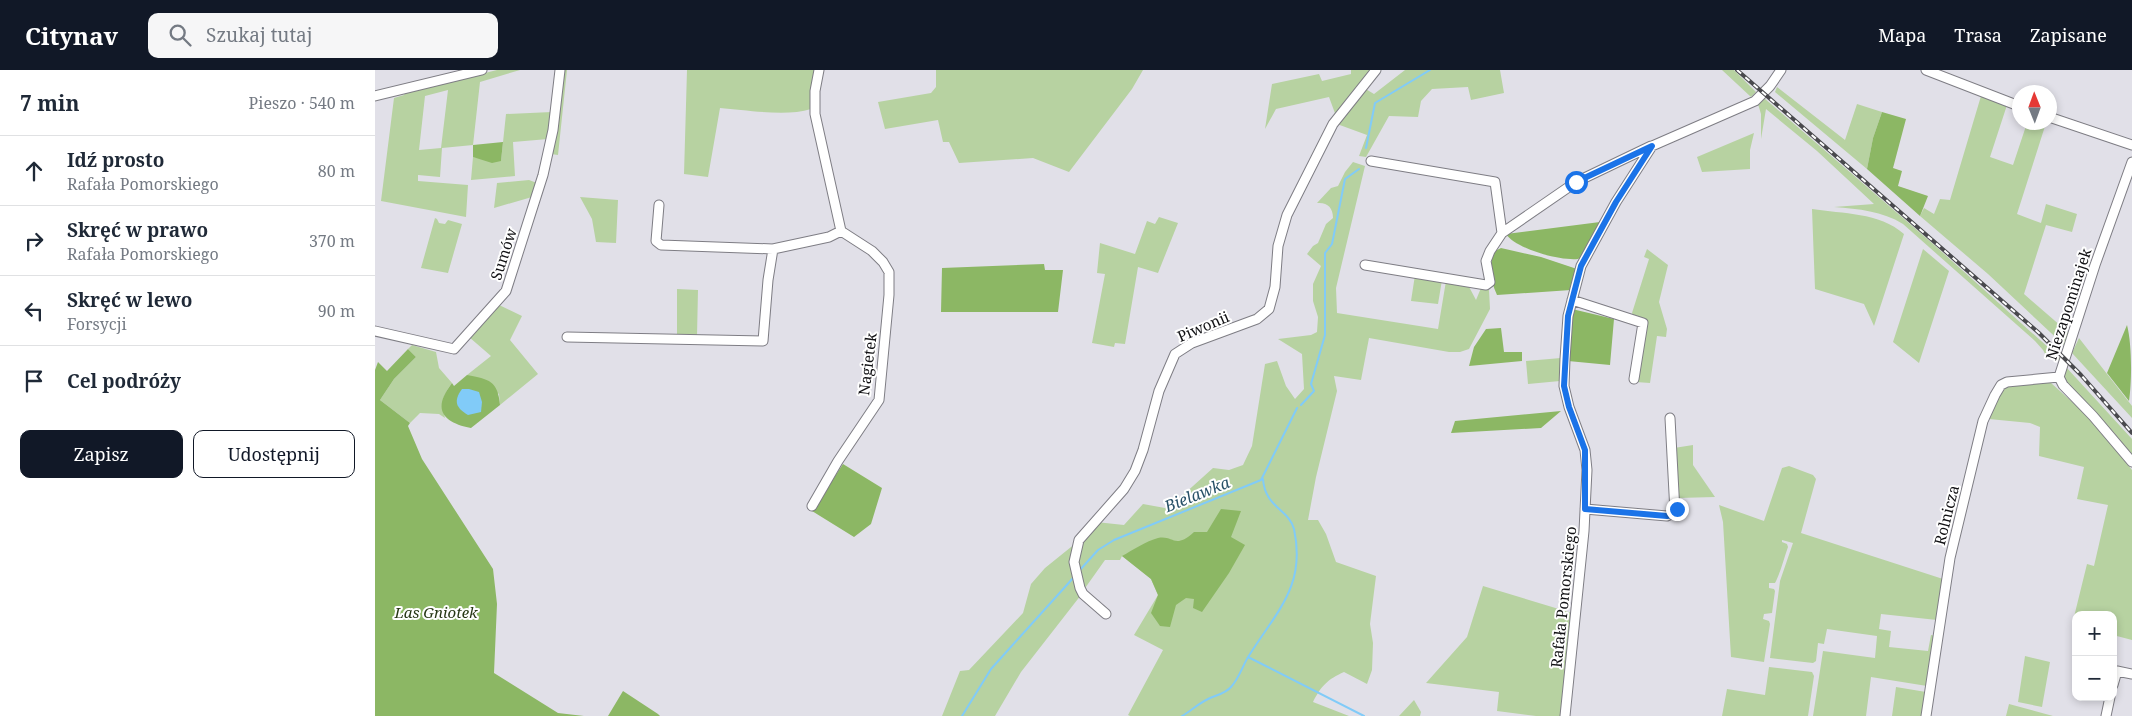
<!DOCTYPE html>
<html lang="pl">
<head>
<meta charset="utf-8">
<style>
  :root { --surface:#fff; --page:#f6f6f7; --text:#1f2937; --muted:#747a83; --line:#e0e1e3; --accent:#111827 }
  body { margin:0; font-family:"Noto Serif",serif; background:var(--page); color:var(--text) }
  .controls { position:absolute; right:15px; bottom:15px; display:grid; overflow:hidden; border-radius:10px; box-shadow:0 2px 8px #0003 }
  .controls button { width:45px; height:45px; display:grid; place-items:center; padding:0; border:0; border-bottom:1px solid var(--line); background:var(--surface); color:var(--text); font:25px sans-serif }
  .compass { position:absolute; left:1637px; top:15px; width:45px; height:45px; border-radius:50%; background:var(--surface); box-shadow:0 2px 8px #0003; rotate:359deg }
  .stop { position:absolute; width:15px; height:15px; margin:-11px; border:4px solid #1a73e8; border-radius:50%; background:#fff }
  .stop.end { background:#1a73e8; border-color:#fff; box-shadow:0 1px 5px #0008 }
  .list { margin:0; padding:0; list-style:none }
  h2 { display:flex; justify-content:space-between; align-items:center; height:65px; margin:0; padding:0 20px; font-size:21px }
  h2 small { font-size:16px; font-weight:400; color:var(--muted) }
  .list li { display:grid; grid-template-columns:32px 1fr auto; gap:15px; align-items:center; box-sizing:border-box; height:70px; padding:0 20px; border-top:1px solid var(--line) }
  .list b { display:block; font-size:19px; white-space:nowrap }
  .list p { margin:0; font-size:16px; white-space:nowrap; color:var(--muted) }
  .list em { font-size:16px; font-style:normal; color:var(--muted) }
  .actions { display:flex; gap:10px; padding:15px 20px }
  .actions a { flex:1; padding:11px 0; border:1px solid var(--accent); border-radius:10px; text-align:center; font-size:18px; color:var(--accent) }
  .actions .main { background:var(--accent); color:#fff }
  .icon { flex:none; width:28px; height:28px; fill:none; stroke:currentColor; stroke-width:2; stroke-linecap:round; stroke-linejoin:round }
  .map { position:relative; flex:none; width:1757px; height:646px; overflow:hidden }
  header { display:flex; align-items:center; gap:30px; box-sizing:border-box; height:70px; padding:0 25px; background:var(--accent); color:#fff }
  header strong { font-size:24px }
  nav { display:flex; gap:28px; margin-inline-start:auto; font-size:18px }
  .search { width:350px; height:45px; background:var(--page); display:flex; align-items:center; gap:12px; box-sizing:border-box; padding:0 18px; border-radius:10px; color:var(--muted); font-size:19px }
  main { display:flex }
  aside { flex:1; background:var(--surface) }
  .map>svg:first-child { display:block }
  .green { fill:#b7d2a1; fill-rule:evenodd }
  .forest { fill:#8cb764 }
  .water { fill:#81cbf8 }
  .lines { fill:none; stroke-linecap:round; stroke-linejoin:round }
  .stream { stroke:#81cbf8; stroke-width:2 }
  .minor-casing { stroke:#7e7d84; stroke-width:11 }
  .minor { stroke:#fff; stroke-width:9 }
  .rail-casing { stroke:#49494d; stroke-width:4 }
  .rail { stroke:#fff; stroke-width:2; stroke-dasharray:5.5; stroke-linecap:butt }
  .route { stroke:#1a73e8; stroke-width:6 }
  .labels { text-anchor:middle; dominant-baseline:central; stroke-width:4; stroke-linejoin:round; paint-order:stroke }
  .street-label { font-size:15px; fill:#101013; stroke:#fff }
  .park-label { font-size:15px; font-style:italic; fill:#263714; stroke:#fff }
  .water-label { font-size:16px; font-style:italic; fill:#275067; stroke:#fff }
</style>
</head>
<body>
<header>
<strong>Citynav</strong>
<div class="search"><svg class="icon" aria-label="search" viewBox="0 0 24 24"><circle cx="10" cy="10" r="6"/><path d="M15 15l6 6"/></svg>Szukaj tutaj</div>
<nav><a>Mapa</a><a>Trasa</a><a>Zapisane</a></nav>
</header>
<main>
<aside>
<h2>7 min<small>Pieszo · 540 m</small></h2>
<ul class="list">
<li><svg class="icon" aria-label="ahead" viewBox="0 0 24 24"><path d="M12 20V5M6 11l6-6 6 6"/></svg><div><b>Idź prosto</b><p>Rafała Pomorskiego</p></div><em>80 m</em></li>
<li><svg class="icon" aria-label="right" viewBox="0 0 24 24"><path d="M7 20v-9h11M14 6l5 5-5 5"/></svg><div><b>Skręć w prawo</b><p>Rafała Pomorskiego</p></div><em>370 m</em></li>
<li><svg class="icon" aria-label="left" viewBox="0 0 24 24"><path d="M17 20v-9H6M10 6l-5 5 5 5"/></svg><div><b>Skręć w lewo</b><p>Forsycji</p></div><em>90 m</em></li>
<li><svg class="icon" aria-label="arrive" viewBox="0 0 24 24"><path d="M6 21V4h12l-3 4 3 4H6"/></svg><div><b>Cel podróży</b></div></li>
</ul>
<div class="actions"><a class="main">Zapisz</a><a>Udostępnij</a></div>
</aside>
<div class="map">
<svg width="1757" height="646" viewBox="0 0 1757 646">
  <rect width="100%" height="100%" fill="#e1e0e8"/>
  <path class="green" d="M122,0H145L105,12L98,75L67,78L65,107L43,105V111L93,115L91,147L6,131L19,28L29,25L30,23ZM73,20L66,78L44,80L50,26Z
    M187,0H192L183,85L176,84Z
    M312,0H440L436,39C411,47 372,40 345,38L333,107L309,104Z
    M561,0H768L757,19L694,102L658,88L584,93L574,72H568L563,50L510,59L503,32L556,23L561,17Z
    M976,0H997L961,46L954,27L901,39L890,59L897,14L944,4L947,11L976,4Z
    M1030,0H1125L1129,23L1096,30L1093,17L1057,19L1046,31L1043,47L1014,46L991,87L984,86L992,65L962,54L989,18L999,24Z
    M1347,0H1359L1381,22L1376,27Z
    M1402,17L1470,70L1482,34L1507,42L1498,68L1492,99L1400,22Z
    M1606,26L1632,35L1615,87L1638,95L1652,53H1671L1642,144L1666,153L1671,134L1702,144L1697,162L1671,155L1649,224L1694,263L1690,276L1613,204L1545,146L1549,138L1559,144L1565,129L1575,130Z
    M1389,28L1557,173L1685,288L1683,291L1677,286L1673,289L1668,280L1660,271L1528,154C1507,141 1484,139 1459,137L1499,134L1442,81L1391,39L1386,69V44L1383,34Z
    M177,42L173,69L138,72L140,106L96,110L98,87L126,91L131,44Z
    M1379,63L1375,80V99L1327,102L1322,87Z
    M978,92L990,96L961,218L962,243L1063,259L1071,211L1092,213L1101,230L1106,218L1114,220L1115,239L1094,279L1085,282H1074L994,268L986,310L959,306L962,321L941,407L933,450H943L951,464L961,492L1001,506L995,554L998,573L997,600L992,614L969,602C953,609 946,616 938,632L974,646H755L753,645L788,580L759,565L783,525L776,509L747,486L745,490H730L708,521L705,512L702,480L721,452L749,455L768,434L790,438L808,425L838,398L854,400L868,395L877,376L890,294L902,291L911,316L920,329L929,319L927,284L903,269L936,265L942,262L943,247L938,231V214L946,196L932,184L938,176L943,173L951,154L958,148C958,137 952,132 942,133L956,118L963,116L970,102Z
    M154,110L162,113L157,127L119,138L122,113Z
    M205,127L243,130L241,173L221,172L217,149Z
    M1437,139C1468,144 1504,142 1529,164L1499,256L1489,234L1440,219Z
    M784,147L803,153L783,203L763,197L750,274L740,273L739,277L717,273L730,204L722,203L725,173L760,184L772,151L780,154Z
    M60,148L62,149L64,153L70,154L73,150L87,154L73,203L46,198Z
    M1272,179L1293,195L1284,232L1292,259L1291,267L1282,266L1275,313L1261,312L1271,252L1258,245L1257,243L1274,189L1269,187Z
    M1548,179L1574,201L1544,293L1518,272Z
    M1040,205L1067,210L1063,234L1036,231Z
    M302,219L323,220L322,266H302Z
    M122,234L147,246L135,270L163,304L125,335L124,324L92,305L116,286L94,267Z
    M1704,268L1757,336V348L1697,283Z
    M37,275L61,282L64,298L77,313C67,326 66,333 70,348L64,344L45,343L35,353L5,330L19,309L41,287L33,279Z
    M1186,288L1185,311L1153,314L1151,291Z
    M1691,297L1757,369V387L1740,364L1690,311L1688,305Z
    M1676,313L1705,339L1738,376L1757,400V570L1738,565V545H1701V556L1697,555L1712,494L1719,496L1733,435L1702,429L1709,397L1664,386L1665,357L1655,353L1614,349C1617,339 1619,327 1626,319C1633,311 1665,312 1676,313Z
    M1318,375V395L1340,427L1303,428L1299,378Z
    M1414,396L1438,405L1441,409L1426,463L1568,509L1562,550L1506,544L1504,559L1516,561L1514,577L1553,581L1556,565L1561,566L1552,616L1496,607L1491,646H1438L1448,581L1500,588L1502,566L1452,559L1449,574L1443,573L1441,591L1438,593L1395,588L1405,511L1418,473L1407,470V472L1412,474L1413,477C1409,488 1405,504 1400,513H1394V518L1399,519L1400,521L1397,543L1389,544L1388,549L1394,551L1395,554L1389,592L1356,587L1348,452L1344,435L1389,451L1407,398Z
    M701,473L706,525L646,602L620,646H567L585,601L594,600L648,543L656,514L670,498Z
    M1108,516L1197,543L1188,646H1161L1122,641L1124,622L1051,613L1092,567Z
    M1650,586L1675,592L1667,637L1643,632Z
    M1394,597L1437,602L1439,606L1433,646H1347L1352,619L1390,625Z
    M1521,617L1551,622L1547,646H1517Z
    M1039,630L1046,642L1045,646H1024Z
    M1634,634L1678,646H1631Z"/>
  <path class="forest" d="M1507,42L1531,49L1518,98L1527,101L1523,116L1553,126L1545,146L1492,99L1498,68Z
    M128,72L126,91L117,93L98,87V75Z
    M1225,152L1208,186L1203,189C1185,191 1141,179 1131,164Z
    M1126,178L1166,187L1202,199L1196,220L1122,225C1115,209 1113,196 1120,181Z
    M669,194L670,200H688L683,242H566L567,198Z
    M1197,239L1239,249L1235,295L1193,291Z
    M1752,255C1757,274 1757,311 1754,331L1732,303Z
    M1126,258L1129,282H1147V291L1094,296L1099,277L1111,259Z
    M33,279L41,287L19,309L5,330L35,353L33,356L47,389L118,499L122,534L119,603L183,643L209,646H0V300L3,292L12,301Z
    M92,305C114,309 123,311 125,335L96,358C67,352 57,339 77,313L79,316Z
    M1186,341L1166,358L1076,363L1080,351Z
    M468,394L507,418L496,454L479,467L437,441Z
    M846,439L866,441L856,467L870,475L854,503L827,542L818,538L819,529L811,528L801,535L795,557L785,556L776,543L783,525L776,509L747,486C758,480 771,471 783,468C799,465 799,480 819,462H832Z
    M248,621L283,644L285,646H233Z"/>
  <path class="water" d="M87,319H94L104,322L107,332L106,342L93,345C81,338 78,331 87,319Z"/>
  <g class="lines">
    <path class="stream" d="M991,78L1000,33L1055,0
      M926,335L939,321L936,314L950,265V183L957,174L970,109L984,99
      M704,501L723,480L739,470L886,410L922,338
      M873,587L989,646
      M587,646L616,599L699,507
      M807,646C816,641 824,633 833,629C841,625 850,624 856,617C865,607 868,594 875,584C903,540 931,515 919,459C914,439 890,438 888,409"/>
    <defs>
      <path id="minor" d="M444,0L440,21V44L466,161
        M1551,0L1644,36
        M0,26L107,0
        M1674,47L1757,75
        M996,91L1120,112L1127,163
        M1757,92L1720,195L1684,307L1688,315L1718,346L1757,392
        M284,135L281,171L286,175L398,179
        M990,195L1111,215L1115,212L1111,191L1115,181L1127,163L1201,112L1276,76
        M1197,230L1268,253L1259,309
        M0,261L79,279L131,221L168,105L178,60L185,0
        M192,267L388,271L393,210L398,179L454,167L466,161
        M437,436L463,391L504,330L514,225V202L508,192L497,181L466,161
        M1210,439L1292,446L1300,442L1295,348
        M731,544L708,524L705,518L699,492L704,470L749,419L760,401L768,380L784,321L800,284L817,273L882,249L894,239L900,217L903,176L912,145L958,54L1001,0
        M1738,615L1742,601L1757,604
        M1190,646L1209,461L1212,400L1210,380L1194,337L1189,316L1190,289L1193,246L1206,196L1241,132L1277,76L1380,31L1395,16L1406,0
        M1551,646L1575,488L1608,351L1620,325L1626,315L1632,312L1684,307
        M1731,646L1735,627"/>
    </defs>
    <use href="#minor" class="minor-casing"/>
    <use href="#minor" class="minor"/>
    <defs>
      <path id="rail" d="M1362,0L1664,263L1706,305L1757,363"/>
    </defs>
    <use href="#rail" class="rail-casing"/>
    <use href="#rail" class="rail"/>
  </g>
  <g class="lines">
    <path class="route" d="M1201,112L1277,76L1241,132L1206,196L1193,246L1189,316L1194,337L1210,380V439L1292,446L1297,445L1302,439"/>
  </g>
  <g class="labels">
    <g class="street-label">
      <text transform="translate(128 184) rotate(-72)">Sumów</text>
      <text transform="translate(1693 234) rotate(-72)">Niezapominajek</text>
      <text transform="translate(828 256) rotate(-23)">Piwonii</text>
      <text transform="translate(492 294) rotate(-83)">Nagietek</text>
      <text transform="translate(1571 445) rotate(-76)">Rolnicza</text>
      <text transform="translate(1188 527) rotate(-84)">Rafała Pomorskiego</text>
    </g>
    <g class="park-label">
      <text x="61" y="542">Las Gniotek</text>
    </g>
    <g class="water-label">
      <text transform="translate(822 424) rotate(-22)">Bielawka</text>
    </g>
  </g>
</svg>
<div class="controls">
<button>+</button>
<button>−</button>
</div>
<svg class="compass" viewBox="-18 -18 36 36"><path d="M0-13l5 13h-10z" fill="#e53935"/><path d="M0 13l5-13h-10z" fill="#747a83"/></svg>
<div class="stop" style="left:1201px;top:112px"></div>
<div class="stop end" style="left:1302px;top:439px"></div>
</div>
</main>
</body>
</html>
